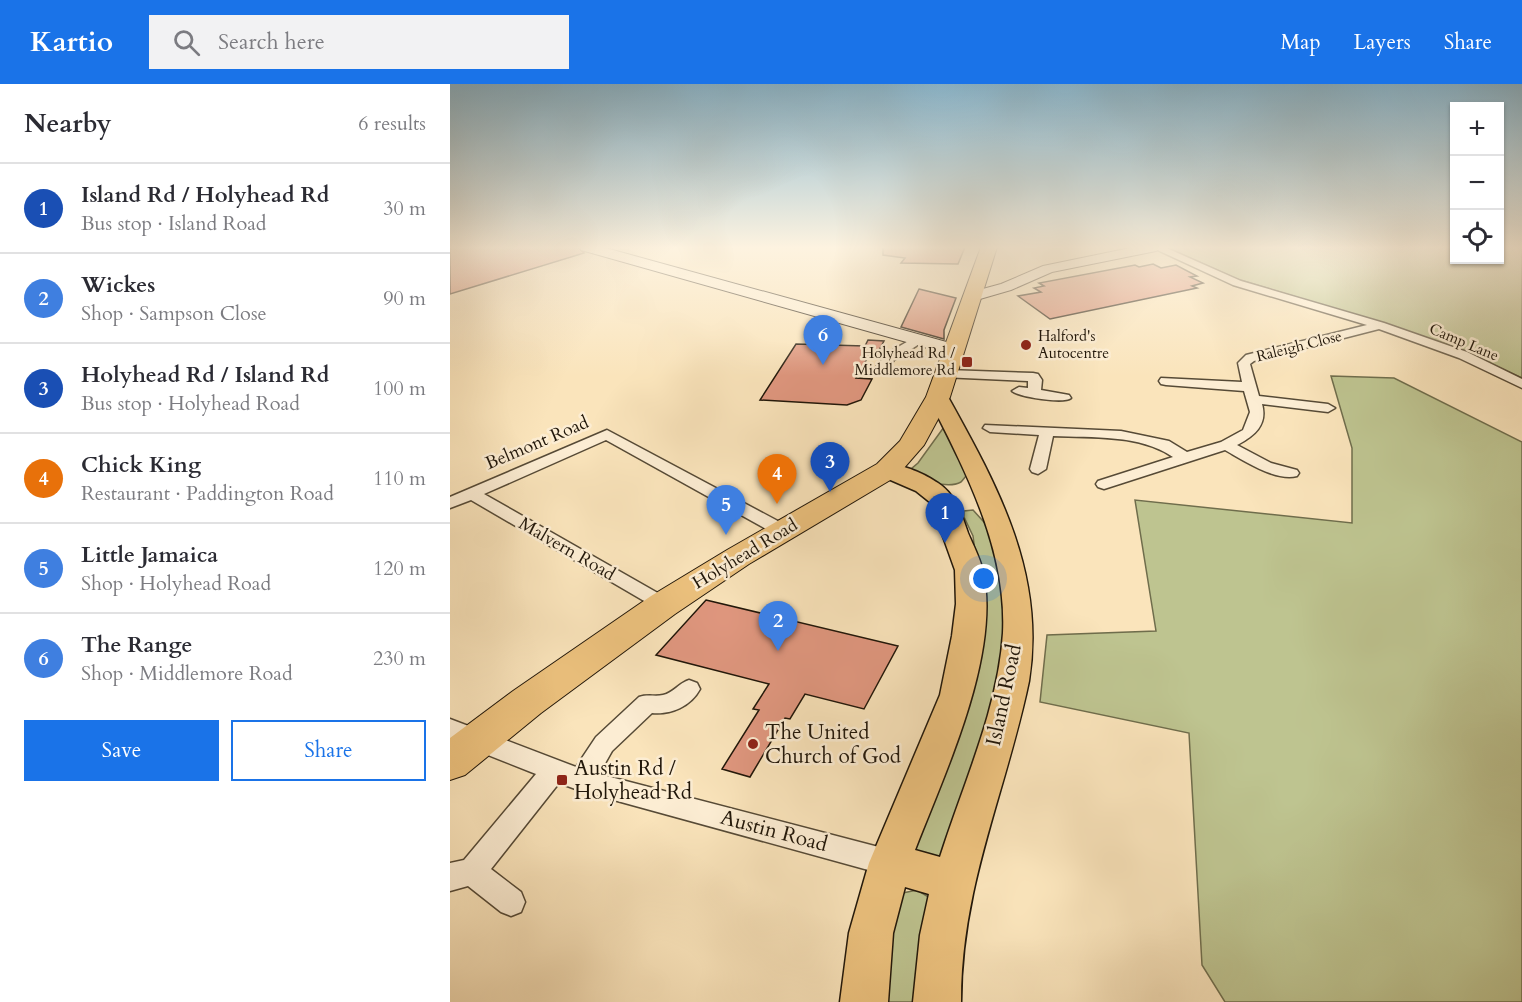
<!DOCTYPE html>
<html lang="en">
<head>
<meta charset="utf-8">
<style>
  :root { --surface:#fff; --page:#f2f2f3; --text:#2b2b33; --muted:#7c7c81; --line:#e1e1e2; --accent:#1a73e8 }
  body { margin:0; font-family:Cardo,serif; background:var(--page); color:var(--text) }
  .controls { position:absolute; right:18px; top:18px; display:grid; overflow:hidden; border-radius:0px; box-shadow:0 2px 4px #0004 }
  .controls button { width:54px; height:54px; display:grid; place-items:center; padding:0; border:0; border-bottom:2px solid var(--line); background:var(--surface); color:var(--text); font:30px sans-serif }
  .you { position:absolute; left:534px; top:495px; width:21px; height:21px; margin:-15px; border:4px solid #fff; border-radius:50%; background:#1a73e8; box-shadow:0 0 0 9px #1a73e833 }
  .badge { display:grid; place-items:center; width:39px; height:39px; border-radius:50%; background:var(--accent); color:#fff; font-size:20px; font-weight:700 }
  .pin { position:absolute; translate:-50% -50px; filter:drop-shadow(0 2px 3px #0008) }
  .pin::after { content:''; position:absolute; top:32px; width:21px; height:18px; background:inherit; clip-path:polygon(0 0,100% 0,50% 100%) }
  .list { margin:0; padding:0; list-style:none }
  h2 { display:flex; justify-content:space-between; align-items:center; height:78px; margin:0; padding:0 24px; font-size:26px }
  h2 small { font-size:20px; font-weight:400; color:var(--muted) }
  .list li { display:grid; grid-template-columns:39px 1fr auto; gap:18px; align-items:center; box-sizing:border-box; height:90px; padding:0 24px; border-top:2px solid var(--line) }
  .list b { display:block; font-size:22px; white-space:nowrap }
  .list p { margin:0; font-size:20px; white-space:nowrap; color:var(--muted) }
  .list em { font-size:20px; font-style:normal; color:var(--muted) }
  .actions { display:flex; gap:12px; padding:18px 24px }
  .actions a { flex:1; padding:14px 0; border:2px solid var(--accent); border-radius:0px; text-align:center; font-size:21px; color:var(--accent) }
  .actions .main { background:var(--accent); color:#fff }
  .icon { flex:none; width:33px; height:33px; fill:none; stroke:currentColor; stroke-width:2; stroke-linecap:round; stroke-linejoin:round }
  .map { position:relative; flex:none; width:1072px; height:918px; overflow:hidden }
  header { display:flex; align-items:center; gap:36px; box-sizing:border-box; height:84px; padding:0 30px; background:var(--accent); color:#fff }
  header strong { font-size:28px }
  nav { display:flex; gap:33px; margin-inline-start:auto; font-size:21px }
  .search { width:420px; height:54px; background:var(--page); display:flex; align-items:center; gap:15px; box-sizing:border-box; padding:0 21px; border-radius:0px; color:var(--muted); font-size:22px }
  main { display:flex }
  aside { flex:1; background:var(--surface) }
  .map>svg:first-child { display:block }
  .green { fill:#bec490; stroke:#6f6d4c; stroke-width:1.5 }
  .building { fill:#e0977f; stroke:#201609; stroke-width:1.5 }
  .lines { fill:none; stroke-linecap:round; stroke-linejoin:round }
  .street-casing { stroke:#564a36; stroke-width:3 }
  .secondary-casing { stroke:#201609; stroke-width:2 }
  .primary-casing { stroke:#201609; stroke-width:3 }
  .highway-casing { stroke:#201609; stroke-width:2 }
  .street { fill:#fcedd3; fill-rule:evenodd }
  .secondary { fill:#fcedd3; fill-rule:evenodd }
  .primary { fill:#edc27e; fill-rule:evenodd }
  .highway { fill:#edc27e; fill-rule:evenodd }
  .poi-dot { fill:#8f2418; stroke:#fcedd3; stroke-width:2 }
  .labels { text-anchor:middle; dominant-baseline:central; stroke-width:5; stroke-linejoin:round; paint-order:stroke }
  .far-poi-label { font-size:15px; fill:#201609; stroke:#fcedd3; text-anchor:start }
  .far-street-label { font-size:15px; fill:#201609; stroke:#fcedd3 }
  .street-label { font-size:18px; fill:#201609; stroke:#fcedd3 }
  .near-street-label { font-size:21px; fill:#201609; stroke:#fcedd3 }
  .near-poi-label { font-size:21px; fill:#201609; stroke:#fcedd3; text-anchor:start }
</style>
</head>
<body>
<header>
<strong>Kartio</strong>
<div class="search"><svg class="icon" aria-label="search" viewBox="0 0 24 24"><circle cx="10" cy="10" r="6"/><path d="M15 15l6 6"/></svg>Search here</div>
<nav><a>Map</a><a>Layers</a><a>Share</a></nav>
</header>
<main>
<aside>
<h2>Nearby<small>6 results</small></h2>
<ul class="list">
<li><span class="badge" style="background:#1a4fb4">1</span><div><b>Island Rd / Holyhead Rd</b><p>Bus stop · Island Road</p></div><em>30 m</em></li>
<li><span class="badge" style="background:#3f7fe0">2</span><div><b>Wickes</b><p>Shop · Sampson Close</p></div><em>90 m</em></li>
<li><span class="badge" style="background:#1a4fb4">3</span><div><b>Holyhead Rd / Island Rd</b><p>Bus stop · Holyhead Road</p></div><em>100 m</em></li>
<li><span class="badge" style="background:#e8710a">4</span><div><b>Chick King</b><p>Restaurant · Paddington Road</p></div><em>110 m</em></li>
<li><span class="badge" style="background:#3f7fe0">5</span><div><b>Little Jamaica</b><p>Shop · Holyhead Road</p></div><em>120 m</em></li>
<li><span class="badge" style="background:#3f7fe0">6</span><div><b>The Range</b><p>Shop · Middlemore Road</p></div><em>230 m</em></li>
</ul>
<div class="actions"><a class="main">Save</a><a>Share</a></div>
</aside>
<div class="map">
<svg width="1072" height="918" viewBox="0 0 1072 918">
  <rect width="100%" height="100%" fill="#fae4bb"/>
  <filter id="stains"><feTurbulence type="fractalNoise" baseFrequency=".00333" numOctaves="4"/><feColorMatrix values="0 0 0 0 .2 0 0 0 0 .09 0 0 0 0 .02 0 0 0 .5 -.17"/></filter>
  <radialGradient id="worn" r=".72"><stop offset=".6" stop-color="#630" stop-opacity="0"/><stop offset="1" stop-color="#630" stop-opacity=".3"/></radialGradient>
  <path class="green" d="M716,163H1004V176H1050V163H1072V294L1022,271L942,242L787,195Z
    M881,292L944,294L1072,358V918H775L752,881L739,649L590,618L597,551L706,547L685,416L902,439V364Z
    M494,343L517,390C517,391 512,397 511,398C498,405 468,397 461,385L468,379Z
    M523,426L542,447L560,506L558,574L498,780L459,770L533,528L523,452L514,433V427Z
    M467,806L485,817L477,918H426L448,810Z"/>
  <path class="building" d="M0,163H128L134,169L0,210Z
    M433,163H515L508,180L451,179L455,174L433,171Z
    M703,180L711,184L726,181L747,192L740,193L753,199L742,202L747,204L600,235L568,212L591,208L584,204L594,202L589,199L685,181L689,183Z
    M469,205L506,214L494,246V255L451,243Z
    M418,256L434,257L428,268H421L406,294L422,295L411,316L397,321L310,316L346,260L415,262Z
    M256,516L448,562L414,625L355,610L340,635L335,634L300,693L272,685L309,626L303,625L319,600L206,571Z"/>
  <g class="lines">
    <defs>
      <path id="street" d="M701,163H714L791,197L934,239L1017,268L1072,295V304L1009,274L929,245L804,277L800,280L809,312L878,320L885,324L878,328L812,320C818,341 804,352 787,361L821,379L847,386L849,389L847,392C826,398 793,376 775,366L654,405L648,403L646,400L648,397L723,373C689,350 643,354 603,352L596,385L588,390L582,388L580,385L589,351L540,348L533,344L535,341L671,347L719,357L737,368L771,358L793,346L800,328L794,307L716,301L711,300L709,297L711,294L792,298L788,279L796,271L917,241L783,201Z
        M467,252L471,253V259L444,276L435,289H425L424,286L436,270Z
        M497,286L583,289L588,290L592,296L591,306L619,311L621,314C614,320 569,313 562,307L569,303L578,304V297L492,293L491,290L492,287Z
        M157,346L339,443L342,447L339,451H327L156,356L34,410L220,516L223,521L220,526L213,528L21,416L0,424V413Z
        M239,596L247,599L250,605C241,622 221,631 202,629L162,667L149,690L440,766L450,770L454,779L450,788L440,792L131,707L109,699L41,785L71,808L75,818L71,828L61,832L51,828L18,802L0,807V779L14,776L86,690L0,656V635L126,683L146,653L189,613C198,610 205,613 213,611C223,609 229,599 239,596Z"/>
      <path id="secondary" d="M130,163H152L511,262L514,266L511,270H499L131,166Z
        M685,163H712L706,167L602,188L561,206L523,217L515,212L518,209L551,200L593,182Z"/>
      <path id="primary" d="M488,307L495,309L498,313C548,403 596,490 579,597C556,708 511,801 511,918H463L470,851L479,810L455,803L443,849L438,918H390L399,849L419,779L490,611L502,552L506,520L505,486L481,419L466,407L429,391L425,386L429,381C447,377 473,389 488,399C506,411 511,429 518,449C523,461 530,474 533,487C551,571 495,688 465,766L490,773C513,700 548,626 553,549C557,465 515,386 478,313L481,309Z"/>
      <path id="highway" d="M531,163H547L500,313L474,361L447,392L299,480L225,530L91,629L15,691L0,696V654L63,607L201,512L277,466L427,380L450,357L476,313Z"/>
    </defs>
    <use href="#street" class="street-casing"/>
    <use href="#secondary" class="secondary-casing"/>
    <use href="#primary" class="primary-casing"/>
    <use href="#highway" class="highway-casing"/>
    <use href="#street" class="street"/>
    <use href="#secondary" class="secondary"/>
    <use href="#primary" class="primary"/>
    <use href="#highway" class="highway"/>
  </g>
  <linearGradient id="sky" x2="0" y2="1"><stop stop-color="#8ab8d0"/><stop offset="0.56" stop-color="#fdf3e0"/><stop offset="1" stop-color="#fdf3e0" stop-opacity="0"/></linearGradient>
  <rect width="1072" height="292" fill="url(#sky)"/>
  <g class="poi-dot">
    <circle cx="576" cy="261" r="6"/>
    <rect x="511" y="272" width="12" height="12" rx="3"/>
    <circle cx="303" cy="660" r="6"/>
    <rect x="106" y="690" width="12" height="12" rx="3"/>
  </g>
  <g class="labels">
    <g class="far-poi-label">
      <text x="588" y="252">Halford's<tspan x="588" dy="17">Autocentre</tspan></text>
      <text x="505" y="269" text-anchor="end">Holyhead Rd /<tspan x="505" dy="17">Middlemore Rd</tspan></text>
    </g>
    <g class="far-street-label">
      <text transform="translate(1014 258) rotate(23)">Camp Lane</text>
      <text transform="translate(849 262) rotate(-14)">Raleigh Close</text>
    </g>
    <g class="street-label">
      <text transform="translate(87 359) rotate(-23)">Belmont Road</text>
      <text transform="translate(117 465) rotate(30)">Malvern Road</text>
      <text transform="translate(295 470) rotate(-31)">Holyhead Road</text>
    </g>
    <g class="near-street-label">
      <text transform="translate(554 611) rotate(-78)">Island Road</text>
      <text transform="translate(324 747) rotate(15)">Austin Road</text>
    </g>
    <g class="near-poi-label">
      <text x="315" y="648">The United<tspan x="315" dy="24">Church of God</tspan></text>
      <text x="124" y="684">Austin Rd /<tspan x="124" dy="24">Holyhead Rd</tspan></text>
    </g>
  </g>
  <rect width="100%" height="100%" filter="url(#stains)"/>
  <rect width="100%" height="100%" fill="url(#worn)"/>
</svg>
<div class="controls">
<button>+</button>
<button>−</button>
<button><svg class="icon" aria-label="locate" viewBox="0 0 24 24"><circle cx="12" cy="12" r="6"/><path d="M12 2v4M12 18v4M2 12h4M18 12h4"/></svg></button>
</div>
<div class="you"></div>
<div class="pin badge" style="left:495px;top:459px;background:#1a4fb4">1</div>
<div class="pin badge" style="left:328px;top:567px;background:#3f7fe0">2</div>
<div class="pin badge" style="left:380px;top:408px;background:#1a4fb4">3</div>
<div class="pin badge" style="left:327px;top:420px;background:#e8710a">4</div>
<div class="pin badge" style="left:276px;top:451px;background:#3f7fe0">5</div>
<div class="pin badge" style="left:373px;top:281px;background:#3f7fe0">6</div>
</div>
</main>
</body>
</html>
